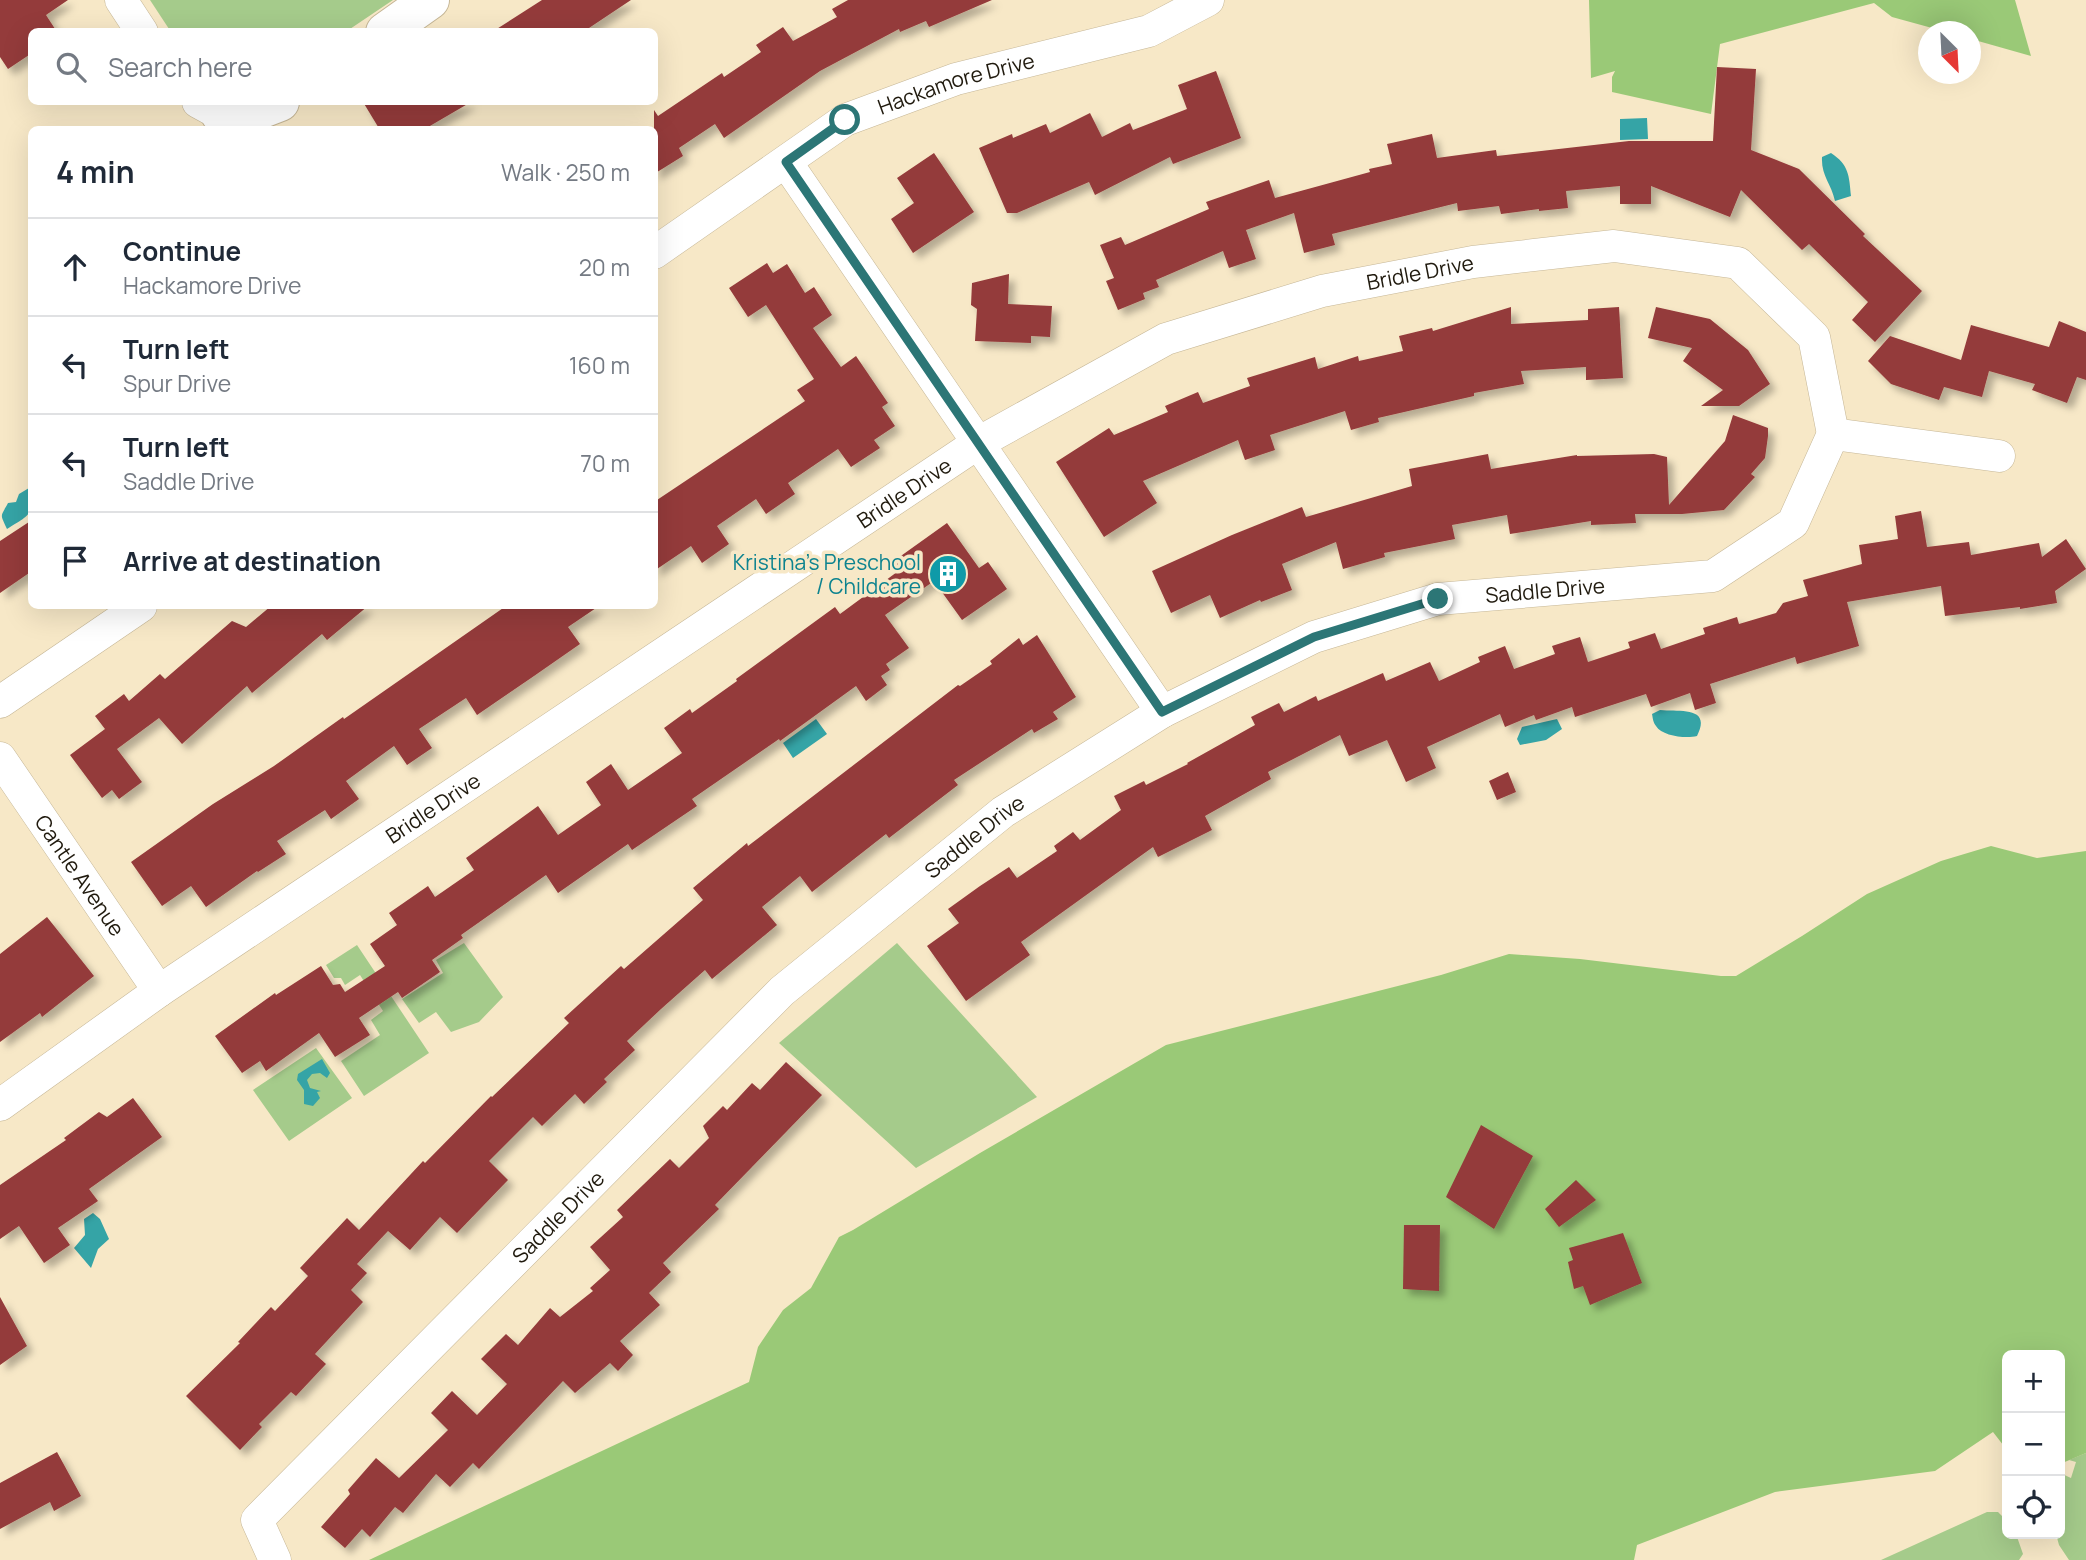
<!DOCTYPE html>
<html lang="en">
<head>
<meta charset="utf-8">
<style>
  :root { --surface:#fff; --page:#f2f2f3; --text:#1f2937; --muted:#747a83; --line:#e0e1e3 }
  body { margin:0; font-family:Manrope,sans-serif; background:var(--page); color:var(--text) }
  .controls { position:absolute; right:21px; bottom:21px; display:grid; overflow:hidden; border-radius:10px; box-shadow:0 7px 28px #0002 }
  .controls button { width:63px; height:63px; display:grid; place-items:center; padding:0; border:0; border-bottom:2px solid var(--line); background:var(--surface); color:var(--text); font:35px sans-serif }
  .compass { position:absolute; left:1918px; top:21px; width:63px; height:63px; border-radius:50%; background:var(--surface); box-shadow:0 7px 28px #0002; rotate:156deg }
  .stop { position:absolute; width:21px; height:21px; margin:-16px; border:5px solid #2c7676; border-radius:50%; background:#fff }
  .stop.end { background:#2c7676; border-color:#fff; box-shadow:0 2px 7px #0008 }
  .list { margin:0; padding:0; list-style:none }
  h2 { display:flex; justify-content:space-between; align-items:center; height:91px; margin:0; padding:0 28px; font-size:30px }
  h2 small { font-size:23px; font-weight:400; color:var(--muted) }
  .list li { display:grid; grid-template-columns:46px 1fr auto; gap:21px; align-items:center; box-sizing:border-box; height:98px; padding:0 28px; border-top:2px solid var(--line) }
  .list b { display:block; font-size:26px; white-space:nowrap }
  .list p { margin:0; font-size:23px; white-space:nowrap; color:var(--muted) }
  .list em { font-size:23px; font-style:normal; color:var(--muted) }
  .icon { flex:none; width:38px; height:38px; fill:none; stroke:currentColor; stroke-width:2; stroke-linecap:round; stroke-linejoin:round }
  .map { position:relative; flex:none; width:2086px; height:1560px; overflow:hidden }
  .search { position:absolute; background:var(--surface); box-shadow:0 7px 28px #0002; left:28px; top:28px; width:630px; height:77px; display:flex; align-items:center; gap:18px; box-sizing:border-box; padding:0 24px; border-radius:10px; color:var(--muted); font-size:26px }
  .panel { position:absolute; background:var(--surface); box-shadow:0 7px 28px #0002; left:28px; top:126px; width:630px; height:483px; border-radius:10px }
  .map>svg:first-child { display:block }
  .green { fill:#a5cb8b }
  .forest { fill:#9ac977 }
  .water { fill:#35a4a6 }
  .building { fill:#943a3a; filter:url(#shadow) }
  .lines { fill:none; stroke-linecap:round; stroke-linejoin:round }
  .minor-casing { stroke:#c6b797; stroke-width:33 }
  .tertiary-casing { stroke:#c6b797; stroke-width:40 }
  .minor { stroke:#fff; stroke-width:32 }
  .tertiary { stroke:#fff; stroke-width:38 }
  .route { stroke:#2c7676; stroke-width:9 }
  .labels { text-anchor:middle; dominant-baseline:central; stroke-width:7; stroke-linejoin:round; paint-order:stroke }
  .street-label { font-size:21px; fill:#201a0e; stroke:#f7e8c7 }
  .culture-label { font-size:21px; fill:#0d838f; stroke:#f7e8c7; text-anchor:end }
</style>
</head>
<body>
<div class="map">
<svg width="2086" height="1560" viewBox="0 0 2086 1560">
  <defs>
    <filter id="shadow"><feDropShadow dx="6" dy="6" stdDeviation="3.5" flood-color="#0004"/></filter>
  </defs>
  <rect width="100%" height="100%" fill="#f7e8c7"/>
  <path class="green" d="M150,0H393L347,31L171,32Z
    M464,943L503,997L479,1022L451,1032L436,1012L419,1023L402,999L443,973L436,960Z
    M897,943L1037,1097L916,1168L779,1043Z
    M357,945L429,1053L364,1096L341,1061L380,1035L371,1020L383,1011L360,975L345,985L341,978H334L326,965Z
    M316,1048L352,1098L289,1141L253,1090Z
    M2086,1453V1560H2069L2059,1545L2056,1534H2060V1473L2071,1478L2076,1462L2069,1460Z
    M1987,1512H1998L2007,1521V1534H2016L2023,1554L2019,1560H1881Z"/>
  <path class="forest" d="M1589,0H2015L2031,56L1971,39L1970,32L1943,31L1892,17L1874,3L1720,44L1711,114L1612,92V77L1615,71L1591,78Z
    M1991,846L2037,858L2086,851V1453L2060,1464V1355H2007V1450L1993,1432L1935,1471L1775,1492L1637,1545L1634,1560H369L749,1382L758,1347L783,1310L811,1288L839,1237L853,1230L980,1153L1166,1045L1441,975L1509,954L1580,959L1721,976H1736L1802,936L1867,894L1941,861Z"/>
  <path class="water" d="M1647,118L1648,139L1620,140V119Z
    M1831,153C1849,165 1849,175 1851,196L1835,201C1831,183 1821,176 1822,157Z
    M29,488L31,489C32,518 30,514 7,529C0,513 0,518 8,503L16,502L19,494Z
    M1660,710C1680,712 1712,706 1697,736C1686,739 1662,736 1656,726C1653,722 1653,719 1652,714Z
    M816,719L827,734L793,758L783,743Z
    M1557,719L1562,729L1546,740L1520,745L1517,739L1522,727Z
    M322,1059L330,1073L327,1078L320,1073L312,1074L307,1080L310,1088L321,1091L317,1092L320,1098L313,1106L304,1104V1090L297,1080L298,1074Z
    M93,1213L100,1219L109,1239L98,1249L91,1268L74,1248L85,1235L84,1219Z"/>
  <path class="building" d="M0,0H68L46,15L57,32H32V53L8,69L0,57Z
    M542,0H631L583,32H492Z
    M848,0H992L929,27L926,21L900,32L899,29L820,71L724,138L715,124L679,148L683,156L654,174V110L658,116L722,73L724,77L761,52L756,45L783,27L793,41L837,17L832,9Z
    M1717,67L1756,69L1751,150L1799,169L1865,234L1863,236L1922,291L1875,342L1852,320L1868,302L1809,244L1802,250L1741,190L1730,217L1651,186V204H1620V186L1566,191L1568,208L1539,211V209L1501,214L1499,206L1458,211L1457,203L1332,234L1335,245L1304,253L1294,213L1246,230L1256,259L1229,268L1223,251L1156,280L1159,287L1143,293L1145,299L1118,310L1106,281L1114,278L1100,245L1121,237L1125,245L1209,209L1206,202L1269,180L1275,198L1370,172L1369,169L1392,164L1387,144L1432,134L1437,158L1496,150L1497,156L1629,141H1713Z
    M1216,71L1241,138L1173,164L1170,157L1095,195L1089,182L1017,213H1007L979,148L1012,134L1013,138L1046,124L1050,133L1090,113L1102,137L1130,123L1133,130L1187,109L1178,85Z
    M363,102H471L423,130H380Z
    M934,153L974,212L913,253L891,219L914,203L897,178Z
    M767,263L773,273L787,264L805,293L814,287L832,315L813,328L841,367L856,356L888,403L882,407L895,426L874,440L880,448L851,467L838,449L788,483L795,494L766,514L756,499L717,526L729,544L702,563L691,546L654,571V502L805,401L797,390L814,379L766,305L748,317L729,288Z
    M1009,274L1008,304L1052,306L1050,337L1031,336V343L975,341L977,309L971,305L972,283Z
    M1511,307V324L1588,320V309L1619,307L1623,378L1586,380V367L1521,371L1524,384L1474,393V396L1378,418L1379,422L1351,430L1345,411L1270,435L1275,450L1245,460L1238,440L1143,481L1157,503L1104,537L1056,462L1109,428L1114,435L1168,412L1165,406L1198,392L1203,403L1250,386L1247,378L1315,357L1318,369L1358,356L1359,361L1403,351L1399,336L1432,328L1433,331Z
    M1656,307L1710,319L1748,350L1770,384L1739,406H1701L1723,390L1683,361L1692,348L1648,338Z
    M2059,321L2086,332V380L2077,377L2067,403L2032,390L2035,384L1989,371L1982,397L1944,387L1939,400L1891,384L1868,361L1890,336L1961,360L1971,325L2049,347Z
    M1733,415L1768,428V436L1765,458L1751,474L1755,477L1724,510L1682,514H1635L1636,523L1591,525V521L1510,534L1507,515L1452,525L1455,539L1384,553L1385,557L1343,569L1336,542L1282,564L1292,590L1261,602L1260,600L1220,618L1210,595L1171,613L1152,571L1232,535L1302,507L1306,517L1412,486L1409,469L1488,454L1491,469L1577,455V456L1654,454L1667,457L1669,505L1725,441Z
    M1921,511L1927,547L1969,542L1971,555L2039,543L2042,557L2066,539L2086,569L2055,591L2057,603L2020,609V607L1945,616L1941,586L1847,602L1859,646L1797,664L1795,657L1710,684L1716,703L1695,710L1690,693L1651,707L1646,694L1575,717L1572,707L1536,720L1534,715L1505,727L1500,714L1427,747L1436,768L1406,782L1387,740L1349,756L1340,735L1268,772L1271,779L1205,816L1212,830L1158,857L1153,847L1021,942L1030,955L966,1001L927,946L959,923L948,909L980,886L1009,867L1017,878L1057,851L1054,846L1073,832L1080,840L1121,810L1114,796L1144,781L1146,785L1188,764L1187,763L1255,725L1251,717L1279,703L1284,712L1316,696L1318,701L1383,673L1386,681L1430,662L1439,681L1480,662L1478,657L1505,646L1514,669L1555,654L1552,646L1580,637L1588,662L1630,648L1628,642L1655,633L1661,649L1705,634L1703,628L1737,617L1739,624L1776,613L1783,603L1808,596L1803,580L1862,564L1859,545L1898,539L1895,516Z
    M32,520V571L0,593V541Z
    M947,523L979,568L988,562L1007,589L962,620L934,581L885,615L909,648L886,664L890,670L881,676L887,685L866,701L856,686L780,741L779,739L692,799L697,806L632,850L628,844L558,893L546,875L461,935L463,938L432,960L440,972L402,998L398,992L359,1018L370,1035L335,1057L319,1033L266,1071L260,1061L242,1073L215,1036L275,993L276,995L321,966L333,985L340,984L345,992L385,966L370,944L397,925L389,913L428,886L435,897L474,870L466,858L538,806L558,835L601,805L586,782L611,764L628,790L682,753L664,728L690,709L692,713L737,681L736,679L835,607L840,614L897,572L891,563Z
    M271,606H368L327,640L322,634L252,693L247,686L182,744L159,718L117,749L142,782L119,799L112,790L102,798L70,755L105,729L95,716L124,694L129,701L160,674L165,679L232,621L246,627Z
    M506,606H599L568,627L580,644L534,676L477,715L466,698L419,729L432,748L407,765L394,746L346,781L359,799L331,819L325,810L277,841L286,854L258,872L257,871L206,907L191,886L162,906L131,862L213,804L274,766L343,717L344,719Z
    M1037,635L1076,697L1053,712L1058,719L1034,733L1032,729L954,780L958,785L889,838L886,834L812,892L800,876L762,907L777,925L712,979L705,970L661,1009L627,1041L635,1050L604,1079L607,1082L584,1104L575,1094L542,1126L533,1117L489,1161L508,1180L457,1233L440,1217L410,1250L388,1231L357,1264L367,1273L351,1290L363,1302L315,1354L326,1364L296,1396L291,1392L259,1424L262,1427L240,1450L186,1396L240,1343L238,1342L271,1307L275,1311L308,1276L300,1268L347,1218L359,1230L423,1161L425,1163L491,1096L492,1097L569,1023L564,1018L621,966L624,969L703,900L693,888L747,843L748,846L958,685L960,686L992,664L990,661L1019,638L1023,645Z
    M1508,772L1516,792L1497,800L1489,781Z
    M47,917L94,976L42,1017L40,1013L0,1042V954Z
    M786,1062L822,1095L715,1205L719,1209L663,1263L671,1272L649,1293L660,1305L620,1341L633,1355L618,1371L610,1363L575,1393L563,1381L479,1469L473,1463L450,1487L436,1474L403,1513L395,1507L370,1537L362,1529L345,1548L321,1527L350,1494L348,1490L376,1458L399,1478L448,1430L431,1413L452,1391L477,1415L507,1384L481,1359L506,1334L518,1345L550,1308L560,1317L593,1291L590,1288L610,1270L590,1247L623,1217L617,1210L670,1159L679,1168L709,1138L703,1126L723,1106L727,1110L752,1083L760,1090Z
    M133,1098L162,1137L89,1189L98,1201L58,1228L70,1245L44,1263L19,1226L0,1239V1185L66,1140L64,1138L99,1112L107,1117Z
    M1481,1125L1533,1156L1494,1229L1446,1197Z
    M1576,1180L1596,1200L1559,1227L1545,1209Z
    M1404,1225H1440L1439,1291L1403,1289Z
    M1623,1233L1642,1283L1590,1305L1583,1286L1574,1289L1568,1262L1573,1260L1569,1248Z
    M0,1297L27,1346L0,1365Z
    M57,1452L81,1496L54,1511L50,1502L0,1529V1483Z"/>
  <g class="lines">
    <defs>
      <g id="minor">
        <path d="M121,0L142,32"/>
        <path d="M198,102L220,114"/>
        <path d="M786,162L1162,712"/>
        <path id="s1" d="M654,253L845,120L956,79L1149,31L1208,0"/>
        <path d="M1833,434L1999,456"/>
        <path d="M0,702L141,606"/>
        <path id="s2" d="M0,758L159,991"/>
        <path id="s3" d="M0,1105L159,991L978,443L1166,339L1322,291L1473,262L1614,246L1738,263L1814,337L1833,434"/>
        <path id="s4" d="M275,1560L257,1520L782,991L1003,812L1162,712L1314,637L1438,599L1713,576L1793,523L1833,434"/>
      </g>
      <path id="tertiary" d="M385,32L430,0
        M220,114H249L280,102"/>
    </defs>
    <use href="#minor" class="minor-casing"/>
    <use href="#tertiary" class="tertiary-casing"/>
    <use href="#minor" class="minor"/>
    <use href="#tertiary" class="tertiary"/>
  </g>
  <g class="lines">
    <path class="route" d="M845,120L786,162L1162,712L1314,637L1438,599"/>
  </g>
  <defs>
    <symbol id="building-disc" viewBox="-11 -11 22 22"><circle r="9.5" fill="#0f9aa8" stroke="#f7e8c7"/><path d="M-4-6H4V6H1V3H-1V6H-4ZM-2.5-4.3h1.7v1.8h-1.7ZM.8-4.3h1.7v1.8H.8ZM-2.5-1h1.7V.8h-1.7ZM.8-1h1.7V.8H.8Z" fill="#fff"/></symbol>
  </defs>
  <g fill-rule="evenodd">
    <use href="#building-disc" x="926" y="552" width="44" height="44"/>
  </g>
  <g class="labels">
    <g class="street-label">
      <text stroke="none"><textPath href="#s1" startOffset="350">Hackamore Drive</textPath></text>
      <text stroke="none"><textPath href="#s3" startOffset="1659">Bridle Drive</textPath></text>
      <text stroke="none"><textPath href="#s3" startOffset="1092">Bridle Drive</textPath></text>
      <text stroke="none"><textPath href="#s4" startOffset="1668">Saddle Drive</textPath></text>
      <text stroke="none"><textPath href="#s3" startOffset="525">Bridle Drive</textPath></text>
      <text stroke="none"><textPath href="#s4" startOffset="1036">Saddle Drive</textPath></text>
      <text stroke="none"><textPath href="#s2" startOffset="142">Cantle Avenue</textPath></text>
      <text stroke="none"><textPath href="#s4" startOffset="471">Saddle Drive</textPath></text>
    </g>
    <g class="culture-label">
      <text x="921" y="562">Kristina's Preschool<tspan x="921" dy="24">/ Childcare</tspan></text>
    </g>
  </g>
</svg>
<div class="controls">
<button>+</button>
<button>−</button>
<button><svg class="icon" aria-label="locate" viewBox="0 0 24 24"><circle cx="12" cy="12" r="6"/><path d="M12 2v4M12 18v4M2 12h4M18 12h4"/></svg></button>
</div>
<svg class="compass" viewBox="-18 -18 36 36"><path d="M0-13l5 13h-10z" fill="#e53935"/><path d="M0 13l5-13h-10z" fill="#747a83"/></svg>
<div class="stop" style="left:845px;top:120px"></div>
<div class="stop end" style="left:1438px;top:599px"></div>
<div class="search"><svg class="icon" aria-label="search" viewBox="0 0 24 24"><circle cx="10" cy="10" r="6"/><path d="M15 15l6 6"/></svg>Search here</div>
<section class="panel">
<h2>4 min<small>Walk · 250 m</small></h2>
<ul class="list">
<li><svg class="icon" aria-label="ahead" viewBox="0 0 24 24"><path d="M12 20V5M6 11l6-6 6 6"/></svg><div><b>Continue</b><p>Hackamore Drive</p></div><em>20 m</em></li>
<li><svg class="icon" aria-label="left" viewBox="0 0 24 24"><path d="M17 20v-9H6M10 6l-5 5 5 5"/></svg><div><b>Turn left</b><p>Spur Drive</p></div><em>160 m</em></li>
<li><svg class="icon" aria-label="left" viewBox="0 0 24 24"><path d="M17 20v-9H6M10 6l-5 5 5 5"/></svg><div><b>Turn left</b><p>Saddle Drive</p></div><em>70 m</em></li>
<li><svg class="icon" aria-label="arrive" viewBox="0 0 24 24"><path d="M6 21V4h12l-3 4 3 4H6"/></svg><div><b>Arrive at destination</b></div></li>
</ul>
</section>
</div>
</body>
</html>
